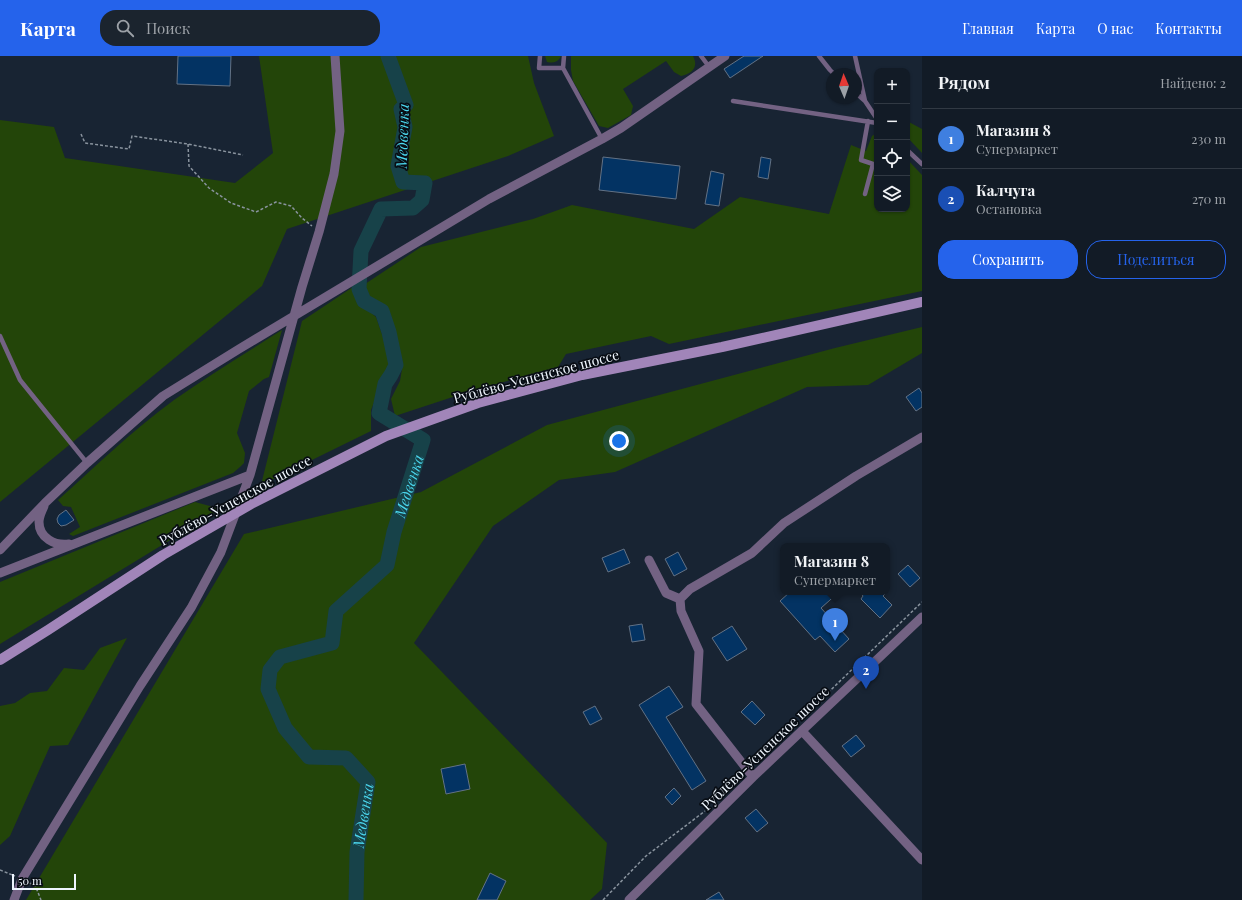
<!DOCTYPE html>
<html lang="ru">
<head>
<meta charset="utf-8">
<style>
  :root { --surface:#121b26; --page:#1b242e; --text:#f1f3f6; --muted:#9ca1a7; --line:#313943; --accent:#2563eb }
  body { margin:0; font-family:"Playfair Display",serif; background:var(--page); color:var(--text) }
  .controls { position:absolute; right:12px; top:12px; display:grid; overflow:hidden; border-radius:8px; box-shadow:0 1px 3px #0004 }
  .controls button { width:36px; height:36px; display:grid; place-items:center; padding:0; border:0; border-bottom:1px solid var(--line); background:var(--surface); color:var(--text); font:20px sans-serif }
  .compass { position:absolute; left:826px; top:12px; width:36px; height:36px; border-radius:50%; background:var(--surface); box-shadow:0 1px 3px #0004; rotate:358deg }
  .scale { position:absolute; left:12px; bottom:10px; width:64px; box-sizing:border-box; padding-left:4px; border:2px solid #eff6fe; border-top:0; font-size:11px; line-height:14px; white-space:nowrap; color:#eff6fe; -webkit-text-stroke:3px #080d14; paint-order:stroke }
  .you { position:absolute; left:619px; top:385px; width:14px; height:14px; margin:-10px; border:3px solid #fff; border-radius:50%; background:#1a73e8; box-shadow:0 0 0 6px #1a73e833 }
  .badge { display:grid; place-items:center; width:26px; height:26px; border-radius:50%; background:var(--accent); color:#fff; font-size:13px; font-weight:700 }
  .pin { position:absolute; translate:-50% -33px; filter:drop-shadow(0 1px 2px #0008) }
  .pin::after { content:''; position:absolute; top:21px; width:14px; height:12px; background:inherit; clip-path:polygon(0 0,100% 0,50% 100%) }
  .popup { position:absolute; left:780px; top:487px; width:110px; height:52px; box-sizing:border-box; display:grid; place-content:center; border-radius:8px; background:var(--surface); filter:drop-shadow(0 1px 3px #0005); font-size:13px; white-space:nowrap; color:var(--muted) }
  .popup b { font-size:15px; color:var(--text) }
  .popup::after { content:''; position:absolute; left:50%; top:100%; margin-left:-8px; border:8px solid transparent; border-top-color:var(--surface) }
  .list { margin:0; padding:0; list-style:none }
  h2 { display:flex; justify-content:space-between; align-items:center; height:52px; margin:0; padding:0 16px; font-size:17px }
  h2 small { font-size:13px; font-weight:400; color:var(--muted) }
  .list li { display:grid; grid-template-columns:26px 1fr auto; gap:12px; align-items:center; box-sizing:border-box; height:60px; padding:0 16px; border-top:1px solid var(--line) }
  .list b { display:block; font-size:15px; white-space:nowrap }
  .list p { margin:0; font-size:13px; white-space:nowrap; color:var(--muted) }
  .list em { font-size:13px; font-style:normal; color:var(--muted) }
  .actions { display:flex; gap:8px; padding:12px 16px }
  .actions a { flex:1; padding:9px 0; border:1px solid var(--accent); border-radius:16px; text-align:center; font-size:14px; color:var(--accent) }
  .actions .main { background:var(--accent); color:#fff }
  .icon { flex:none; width:22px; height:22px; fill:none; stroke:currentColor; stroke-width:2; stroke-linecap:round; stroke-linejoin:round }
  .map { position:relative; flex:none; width:922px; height:844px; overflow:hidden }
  header { display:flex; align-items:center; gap:24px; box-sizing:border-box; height:56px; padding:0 20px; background:var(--accent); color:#fff }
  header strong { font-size:19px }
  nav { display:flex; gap:22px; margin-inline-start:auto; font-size:14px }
  .search { width:280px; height:36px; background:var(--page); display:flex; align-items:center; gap:10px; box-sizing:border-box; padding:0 14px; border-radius:16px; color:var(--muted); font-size:15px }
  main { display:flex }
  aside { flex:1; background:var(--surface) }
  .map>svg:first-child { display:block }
  .green { fill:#234509 }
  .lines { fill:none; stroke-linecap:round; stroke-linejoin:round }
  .river { stroke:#174249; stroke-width:15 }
  .building { fill:#033363; stroke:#637285 }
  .path { stroke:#89939e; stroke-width:1.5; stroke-dasharray:3 2; stroke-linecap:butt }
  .lane { stroke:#736283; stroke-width:4.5 }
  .street { stroke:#736283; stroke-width:9 }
  .secondary { stroke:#a185b9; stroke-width:10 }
  .labels { text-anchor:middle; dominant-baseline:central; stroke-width:3.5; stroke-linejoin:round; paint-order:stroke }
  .street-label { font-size:14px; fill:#eff6fe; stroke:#080d14 }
  .water-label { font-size:15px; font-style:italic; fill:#4bd7ee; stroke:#080d14 }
</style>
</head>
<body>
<header>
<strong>Карта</strong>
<div class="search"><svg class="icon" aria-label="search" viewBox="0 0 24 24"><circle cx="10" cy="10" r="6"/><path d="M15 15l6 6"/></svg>Поиск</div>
<nav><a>Главная</a><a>Карта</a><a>О нас</a><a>Контакты</a></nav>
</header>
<main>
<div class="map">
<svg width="922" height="844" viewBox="0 0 922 844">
  <rect width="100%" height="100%" fill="#182433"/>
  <path class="green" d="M259,0H528L534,27L554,80L508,100L287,173L262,230L0,446V64L54,71L65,102L235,127L273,97Z
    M545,0H561L560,2C556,7 553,7 547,6Z
    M571,0H693C699,11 692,18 681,20L674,16L666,5L623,33L633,50L631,59L608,72L599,70L573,25L571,14Z
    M907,65L922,73V97L907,81Z
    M875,78H877V153H907V103L922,119V235L669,288L651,280L566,298L558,311L471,335L395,360L391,343L400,325L403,307L387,252L368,239L365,228L421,191L533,163L572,149L694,173L740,141L829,158L851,89L866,95L872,80Z
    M353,231L360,246L376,261L391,304L371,354V375L261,429L302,265Z
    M922,271V297L868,329L807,331L615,416L559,424L493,470L414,587L607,787L602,833L590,844H26L244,478L421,436L547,369L835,292Z
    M282,274L269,321L264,323L249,335L237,377L245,397L244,407L240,411L233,417L73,480L69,478L80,471L71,451L63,450L58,444C96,410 133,374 174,344C209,319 246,297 282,274Z
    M195,446L221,453L0,588V526Z
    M127,582L68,689L50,690L10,780L0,789V650L15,647L30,637L47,635L64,612L84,614L100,592Z"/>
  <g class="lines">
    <path class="river" id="s1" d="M356,844L357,796L368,726L346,702L309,701L285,672L268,633L270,614L280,601L332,587L336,555L387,509L394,476L423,384L379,357L385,328L391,319L396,309L389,276L382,255L364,245L359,233L361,195L381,153L413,152L422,144L425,127L403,126L398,110L405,71L401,53L406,49L388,0"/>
  </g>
  <path class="building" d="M178,0H231L230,30L177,28Z
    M744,0H763L730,22L724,13Z
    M603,101L680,110L676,143L599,134Z
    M761,101L771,103L768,123L758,121Z
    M711,115L724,118L719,150L705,148Z
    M919,332L922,337V351L916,355L906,341Z
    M66,454L74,464L66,469L61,470L58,467L57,463L59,459Z
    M624,493L630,507L608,516L602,502Z
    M678,496L687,513L674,520L665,503Z
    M908,509L920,522L910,531L898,518Z
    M790,536H839L821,552L849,583L835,596L820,580L815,584L780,545Z
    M860,536H887L883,540L892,549L880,562L861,543L863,540Z
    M642,568L645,584L632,586L629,570Z
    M732,570L747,593L727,605L712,582Z
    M669,630L683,651L666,661L706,725L692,734L639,649Z
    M752,645L765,659L755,669L741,656Z
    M595,650L602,663L590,669L583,656Z
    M856,679L865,690L851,701L842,690Z
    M465,708L470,733L446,738L441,713Z
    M674,732L681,740L672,749L665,741Z
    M756,753L768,767L757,776L745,762Z
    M490,817L506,825L497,844H477Z
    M719,836L724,844H706Z"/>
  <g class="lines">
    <path class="path" d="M81,78L85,87L129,93L132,80L188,88L243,99
      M188,88L189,110L209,132L231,147L256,156L276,146L291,150L302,162L312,170
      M810,654L922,546
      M0,814L15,820
      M29,827L35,829L41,844
      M603,844L646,800L705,755"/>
    <path class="lane" d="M540,0L539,12H563L602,83
      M701,0L710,12
      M819,0L830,14L834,18
      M855,0L865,45
      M563,12L564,0
      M856,37L865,45L877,63
      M733,45L877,67
      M907,94L922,108
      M865,138L873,108L861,104L868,65
      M0,280L20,324L87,407"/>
    <path class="street" d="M44,450C42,455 39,460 39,466C39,482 55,490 69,488
      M0,494L45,447L87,407L163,340L239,293L489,143L602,83L621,72L725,0
      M649,504L666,537L680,543
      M0,517L250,419
      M802,675L922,804
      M753,721L696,648L699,595L681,555L680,543L690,533L752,497L784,467L856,420L922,381
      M14,844L22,823L140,630L191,552L221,496L250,419L302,231L319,176L334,118L340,75L335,0
      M629,844L753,721L922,561"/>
    <path class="secondary" d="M0,604L48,574L163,499L253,447L386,380L478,347L582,319L722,291L922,246"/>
  </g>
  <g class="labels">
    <g class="street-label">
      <text transform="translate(536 320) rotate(-15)">Рублёво-Успенское шоссе</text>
      <text transform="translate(235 444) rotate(-29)">Рублёво-Успенское шоссе</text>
      <text transform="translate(765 692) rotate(-44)">Рублёво-Успенское шоссе</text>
    </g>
    <g class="water-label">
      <text transform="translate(402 80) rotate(-88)">Медвенка</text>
      <text stroke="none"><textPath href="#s1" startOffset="541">Медвенка</textPath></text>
      <text stroke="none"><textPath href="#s1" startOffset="85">Медвенка</textPath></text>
    </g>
  </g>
</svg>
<div class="controls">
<button>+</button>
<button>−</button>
<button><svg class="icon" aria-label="locate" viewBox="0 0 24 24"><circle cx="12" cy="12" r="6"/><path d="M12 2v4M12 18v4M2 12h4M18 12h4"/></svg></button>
<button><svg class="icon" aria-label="layers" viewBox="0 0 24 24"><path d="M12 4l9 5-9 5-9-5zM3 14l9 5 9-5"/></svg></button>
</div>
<svg class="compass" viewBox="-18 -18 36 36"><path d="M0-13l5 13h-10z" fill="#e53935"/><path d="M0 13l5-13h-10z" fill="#9ca1a7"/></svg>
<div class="scale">50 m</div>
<div class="you"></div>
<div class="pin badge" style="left:835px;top:585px;background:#3f7fe0">1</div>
<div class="popup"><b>Магазин 8</b>Супермаркет</div>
<div class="pin badge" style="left:866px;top:633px;background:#1a4fb4">2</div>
</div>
<aside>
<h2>Рядом<small>Найдено: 2</small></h2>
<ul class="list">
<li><span class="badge" style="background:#3f7fe0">1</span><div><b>Магазин 8</b><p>Супермаркет</p></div><em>230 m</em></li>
<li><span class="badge" style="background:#1a4fb4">2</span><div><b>Калчуга</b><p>Остановка</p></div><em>270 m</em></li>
</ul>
<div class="actions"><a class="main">Сохранить</a><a>Поделиться</a></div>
</aside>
</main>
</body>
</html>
